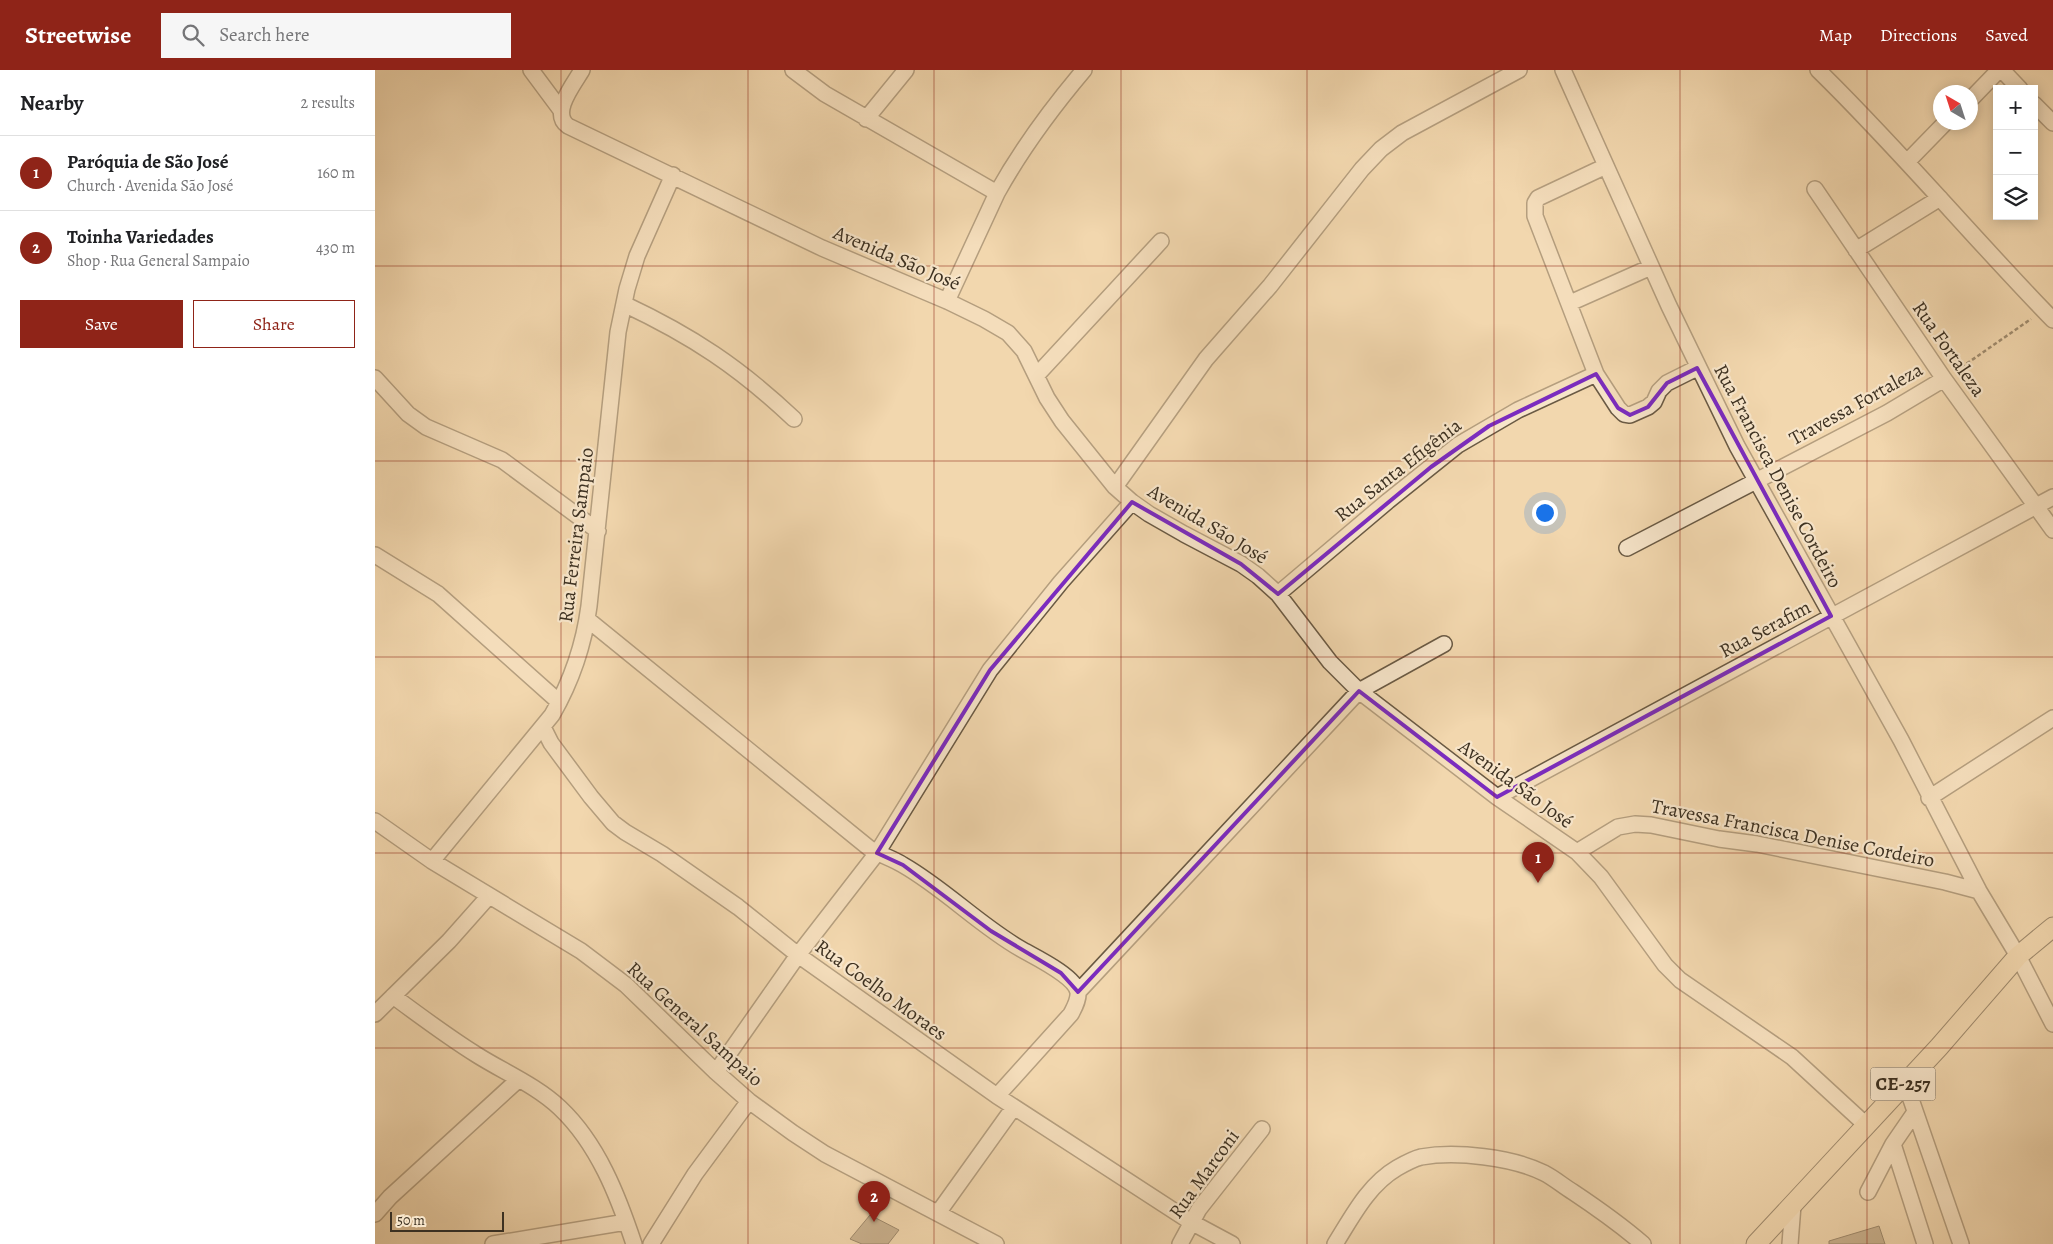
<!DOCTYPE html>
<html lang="en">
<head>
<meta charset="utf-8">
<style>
  :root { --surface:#fff; --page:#f6f6f6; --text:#202124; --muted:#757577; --line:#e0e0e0; --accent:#8f2418 }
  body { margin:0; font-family:Alegreya,serif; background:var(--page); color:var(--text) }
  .controls { position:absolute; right:15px; top:15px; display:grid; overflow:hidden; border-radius:0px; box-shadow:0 2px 12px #0003 }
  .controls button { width:45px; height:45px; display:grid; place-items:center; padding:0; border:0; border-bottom:1px solid var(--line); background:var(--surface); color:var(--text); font:25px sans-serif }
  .compass { position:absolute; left:1558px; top:15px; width:45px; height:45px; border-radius:50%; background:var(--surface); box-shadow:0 2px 12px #0003; rotate:321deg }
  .scale { position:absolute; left:15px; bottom:12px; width:114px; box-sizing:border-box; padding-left:5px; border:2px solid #3d3121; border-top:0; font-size:14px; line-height:18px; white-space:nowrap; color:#3d3121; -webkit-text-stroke:4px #f7e5ca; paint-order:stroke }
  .you { position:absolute; left:1169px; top:442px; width:18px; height:18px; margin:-12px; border:4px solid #fff; border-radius:50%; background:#1a73e8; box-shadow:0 0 0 8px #1a73e833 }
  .badge { display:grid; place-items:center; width:32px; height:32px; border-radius:50%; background:var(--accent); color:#fff; font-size:16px; font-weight:700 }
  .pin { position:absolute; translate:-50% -41px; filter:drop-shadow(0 1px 2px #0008) }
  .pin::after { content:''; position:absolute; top:26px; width:18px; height:15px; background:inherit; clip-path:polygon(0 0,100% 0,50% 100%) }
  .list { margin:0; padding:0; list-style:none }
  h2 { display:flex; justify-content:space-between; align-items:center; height:65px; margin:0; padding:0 20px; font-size:21px }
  h2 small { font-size:16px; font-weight:400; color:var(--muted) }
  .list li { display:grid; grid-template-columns:32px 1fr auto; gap:15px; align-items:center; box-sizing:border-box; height:75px; padding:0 20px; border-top:1px solid var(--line) }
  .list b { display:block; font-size:19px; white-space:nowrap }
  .list p { margin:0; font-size:16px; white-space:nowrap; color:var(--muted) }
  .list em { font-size:16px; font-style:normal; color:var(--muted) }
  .actions { display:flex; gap:10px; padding:15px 20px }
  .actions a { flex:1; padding:11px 0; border:1px solid var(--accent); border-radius:0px; text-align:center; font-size:18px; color:var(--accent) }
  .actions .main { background:var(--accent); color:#fff }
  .icon { flex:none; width:28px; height:28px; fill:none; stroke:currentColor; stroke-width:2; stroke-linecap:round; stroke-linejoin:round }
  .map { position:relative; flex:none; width:1678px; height:1174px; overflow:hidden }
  header { display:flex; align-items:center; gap:30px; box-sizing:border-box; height:70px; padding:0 25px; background:var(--accent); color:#fff }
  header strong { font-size:24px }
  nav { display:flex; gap:28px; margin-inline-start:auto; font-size:18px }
  .search { width:350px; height:45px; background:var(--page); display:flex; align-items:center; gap:12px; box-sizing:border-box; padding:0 18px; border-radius:0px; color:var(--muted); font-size:19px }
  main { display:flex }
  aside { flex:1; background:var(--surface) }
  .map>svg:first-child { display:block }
  .building { fill:#9b876a; stroke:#3d3121 }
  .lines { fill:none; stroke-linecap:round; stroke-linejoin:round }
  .minor-casing { stroke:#6a5a44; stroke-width:18 }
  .major-casing { stroke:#3d3121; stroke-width:21 }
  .path { stroke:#3d3121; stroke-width:2.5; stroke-dasharray:4 2.5; stroke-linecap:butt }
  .minor { stroke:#f7e5ca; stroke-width:15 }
  .major { stroke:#f2d7ae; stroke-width:19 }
  .marked { fill:none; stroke:#7b2cbf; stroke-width:4; stroke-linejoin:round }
  .grid { fill:none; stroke:#8f2418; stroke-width:1; stroke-opacity:0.55 }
  .labels { text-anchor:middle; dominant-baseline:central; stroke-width:4.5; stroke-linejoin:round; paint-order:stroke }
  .shield { fill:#f7e5ca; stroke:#756754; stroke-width:1 }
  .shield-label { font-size:19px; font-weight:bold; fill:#3d3121 }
  .street-label { font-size:20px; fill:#3d3121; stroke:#f7e5ca }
</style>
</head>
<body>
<header>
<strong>Streetwise</strong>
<div class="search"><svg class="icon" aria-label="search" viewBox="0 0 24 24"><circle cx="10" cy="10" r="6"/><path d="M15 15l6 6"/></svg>Search here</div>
<nav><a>Map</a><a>Directions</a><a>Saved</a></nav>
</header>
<main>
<aside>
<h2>Nearby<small>2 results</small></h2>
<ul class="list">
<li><span class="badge">1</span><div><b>Paróquia de São José</b><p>Church · Avenida São José</p></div><em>160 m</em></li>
<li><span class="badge">2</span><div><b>Toinha Variedades</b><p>Shop · Rua General Sampaio</p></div><em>430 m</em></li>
</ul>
<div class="actions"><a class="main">Save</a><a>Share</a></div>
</aside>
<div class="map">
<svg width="1678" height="1174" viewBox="0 0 1678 1174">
  <rect width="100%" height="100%" fill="#f2d7ae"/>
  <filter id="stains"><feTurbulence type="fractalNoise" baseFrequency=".004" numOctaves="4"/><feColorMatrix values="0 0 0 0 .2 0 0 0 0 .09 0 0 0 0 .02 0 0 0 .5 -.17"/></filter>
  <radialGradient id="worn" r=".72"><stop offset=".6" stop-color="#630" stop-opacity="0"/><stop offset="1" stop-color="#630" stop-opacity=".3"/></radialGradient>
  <path class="building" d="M495,1145L524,1160L513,1174H487L475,1169Z
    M1504,1156L1510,1174H1454V1171Z"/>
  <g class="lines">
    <defs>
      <path id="minor" d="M156,0L185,39
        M207,0C199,14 175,43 193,56L447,178L572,231L609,249L633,263L649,281L672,328L687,351L740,417L757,432L774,444L809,464L866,494L883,506L903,524L955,592L984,621L1122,727L1202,782L1226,807L1290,895L1305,910L1417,987L1491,1055
        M418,0L450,24L622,123L572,231
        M1188,0L1294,236L1362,376L1526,670L1604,821L1643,886L1678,954
        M1443,0C1525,80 1598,168 1678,250
        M1627,0L1645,19
        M1596,29L1624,0
        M1659,34L1678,53
        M491,49L531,0
        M1532,92L1571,52
        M1440,119L1569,309L1678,460
        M622,123C647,78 676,39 709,0
        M1481,180L1565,128
        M1195,233L1276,197
        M249,234C317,266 364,297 419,349
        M1221,304L1243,338L1249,344L1255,345L1273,337L1279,332L1284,321L1292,313L1322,298
        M662,305L786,171
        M0,308L33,344L51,357L127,390L223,461
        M740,417L831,289L895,216L987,99L1006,79L1027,63L1144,0
        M1252,478L1512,343L1569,309
        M0,485L63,524L184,632
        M903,524L1013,431L1083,375L1143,340L1221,304L1160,146V133L1163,128L1231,96
        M212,549L494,778C505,785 517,788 528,795C570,819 604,855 646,879C660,887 700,906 703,922C704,930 699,938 696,944L622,1026
        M168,657L176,673L216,727L238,753L250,762L287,784L363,837L423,885L622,1026L816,1152L857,1174
        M1122,727L1678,427
        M1554,728L1678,648
        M0,751L57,791L206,881L251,915L341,1002L374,1031L418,1063L450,1084L621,1174
        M1202,782L1243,757L1260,754L1276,755L1344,769L1382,774L1570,812L1604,821
        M57,791L177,645C196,612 209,574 214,536L243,262L252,219L262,186L298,105
        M703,922L984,621L1069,574
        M18,926C45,946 73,967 102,985C129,1002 162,1016 185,1038C223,1074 243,1126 259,1174
        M0,944L74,871L114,826
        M341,1002L423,885L502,783L615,600L686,512L757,432
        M1530,1012L1586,1174
        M1540,1042L1518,1074L1550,1174
        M1493,1122L1518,1074
        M563,1143L639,1037
        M0,1144L15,1127L143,1010
        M118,1174L251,1152
        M276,1174L320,1104L374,1031
        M805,1174L824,1139L887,1059
        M960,1174C977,1147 993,1115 1022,1098C1029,1094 1038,1089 1046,1087C1081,1081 1137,1087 1169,1103C1179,1108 1188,1116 1198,1122C1222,1138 1246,1155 1268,1174
        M1415,1174L1418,1135"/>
      <path id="major" d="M1381,1174L1564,977L1643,886L1678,857"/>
    </defs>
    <use href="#minor" class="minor-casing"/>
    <use href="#major" class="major-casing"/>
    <path class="path" d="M1581,301L1656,249"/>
    <use href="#minor" class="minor"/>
    <use href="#major" class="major"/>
  </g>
  <path d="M0 0H1678V1174H0ZM1322,298L1456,546L1122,727L984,621L703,922L686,903L616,861L528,795L502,783L615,600L757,432L866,494L903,524L1056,397L1114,356L1221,304L1243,338L1255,345L1273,337L1292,313Z" fill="#f2d7ae" fill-opacity=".55" fill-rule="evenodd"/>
  <path class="marked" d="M1322,298L1456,546L1122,727L984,621L703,922L686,903L616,861L528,795L502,783L615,600L757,432L866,494L903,524L1056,397L1114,356L1221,304L1243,338L1255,345L1273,337L1292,313Z"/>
  <path class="grid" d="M186,0V1174M373,0V1174M559,0V1174M746,0V1174M932,0V1174M1119,0V1174M1305,0V1174M1492,0V1174M0,196H1678M0,391H1678M0,587H1678M0,783H1678M0,978H1678"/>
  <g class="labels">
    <rect class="shield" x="1495.5" y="997.5" width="65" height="33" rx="4"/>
    <g class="shield-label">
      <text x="1528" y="1014">CE-257</text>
    </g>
    <g class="street-label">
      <text transform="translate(522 188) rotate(23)">Avenida São José</text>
      <text transform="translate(1574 279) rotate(55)">Rua Fortaleza</text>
      <text transform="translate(1481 334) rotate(-29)">Travessa Fortaleza</text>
      <text transform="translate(1023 400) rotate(-38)">Rua Santa Efigênia</text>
      <text transform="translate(1403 406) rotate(62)">Rua Francisca Denise Cordeiro</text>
      <text transform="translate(833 454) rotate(31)">Avenida São José</text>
      <text transform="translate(201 465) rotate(-83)">Rua Ferreira Sampaio</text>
      <text transform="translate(1390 559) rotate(-28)">Rua Serafim</text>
      <text transform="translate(1141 714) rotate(36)">Avenida São José</text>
      <text transform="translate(1418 763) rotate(11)">Travessa Francisca Denise Cordeiro</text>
      <text transform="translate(506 920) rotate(36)">Rua Coelho Moraes</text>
      <text transform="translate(320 954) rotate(42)">Rua General Sampaio</text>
      <text transform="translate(829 1104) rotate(-54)">Rua Marconi</text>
    </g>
  </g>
  <rect width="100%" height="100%" filter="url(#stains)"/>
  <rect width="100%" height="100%" fill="url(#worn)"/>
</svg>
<div class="controls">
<button>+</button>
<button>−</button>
<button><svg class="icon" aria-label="layers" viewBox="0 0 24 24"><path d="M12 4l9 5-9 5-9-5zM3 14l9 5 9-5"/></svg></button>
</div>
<svg class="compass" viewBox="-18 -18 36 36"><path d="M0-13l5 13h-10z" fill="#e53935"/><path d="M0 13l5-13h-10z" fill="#757577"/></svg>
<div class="scale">50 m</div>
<div class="you"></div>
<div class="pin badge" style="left:1163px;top:813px">1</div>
<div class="pin badge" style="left:499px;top:1152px">2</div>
</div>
</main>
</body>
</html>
